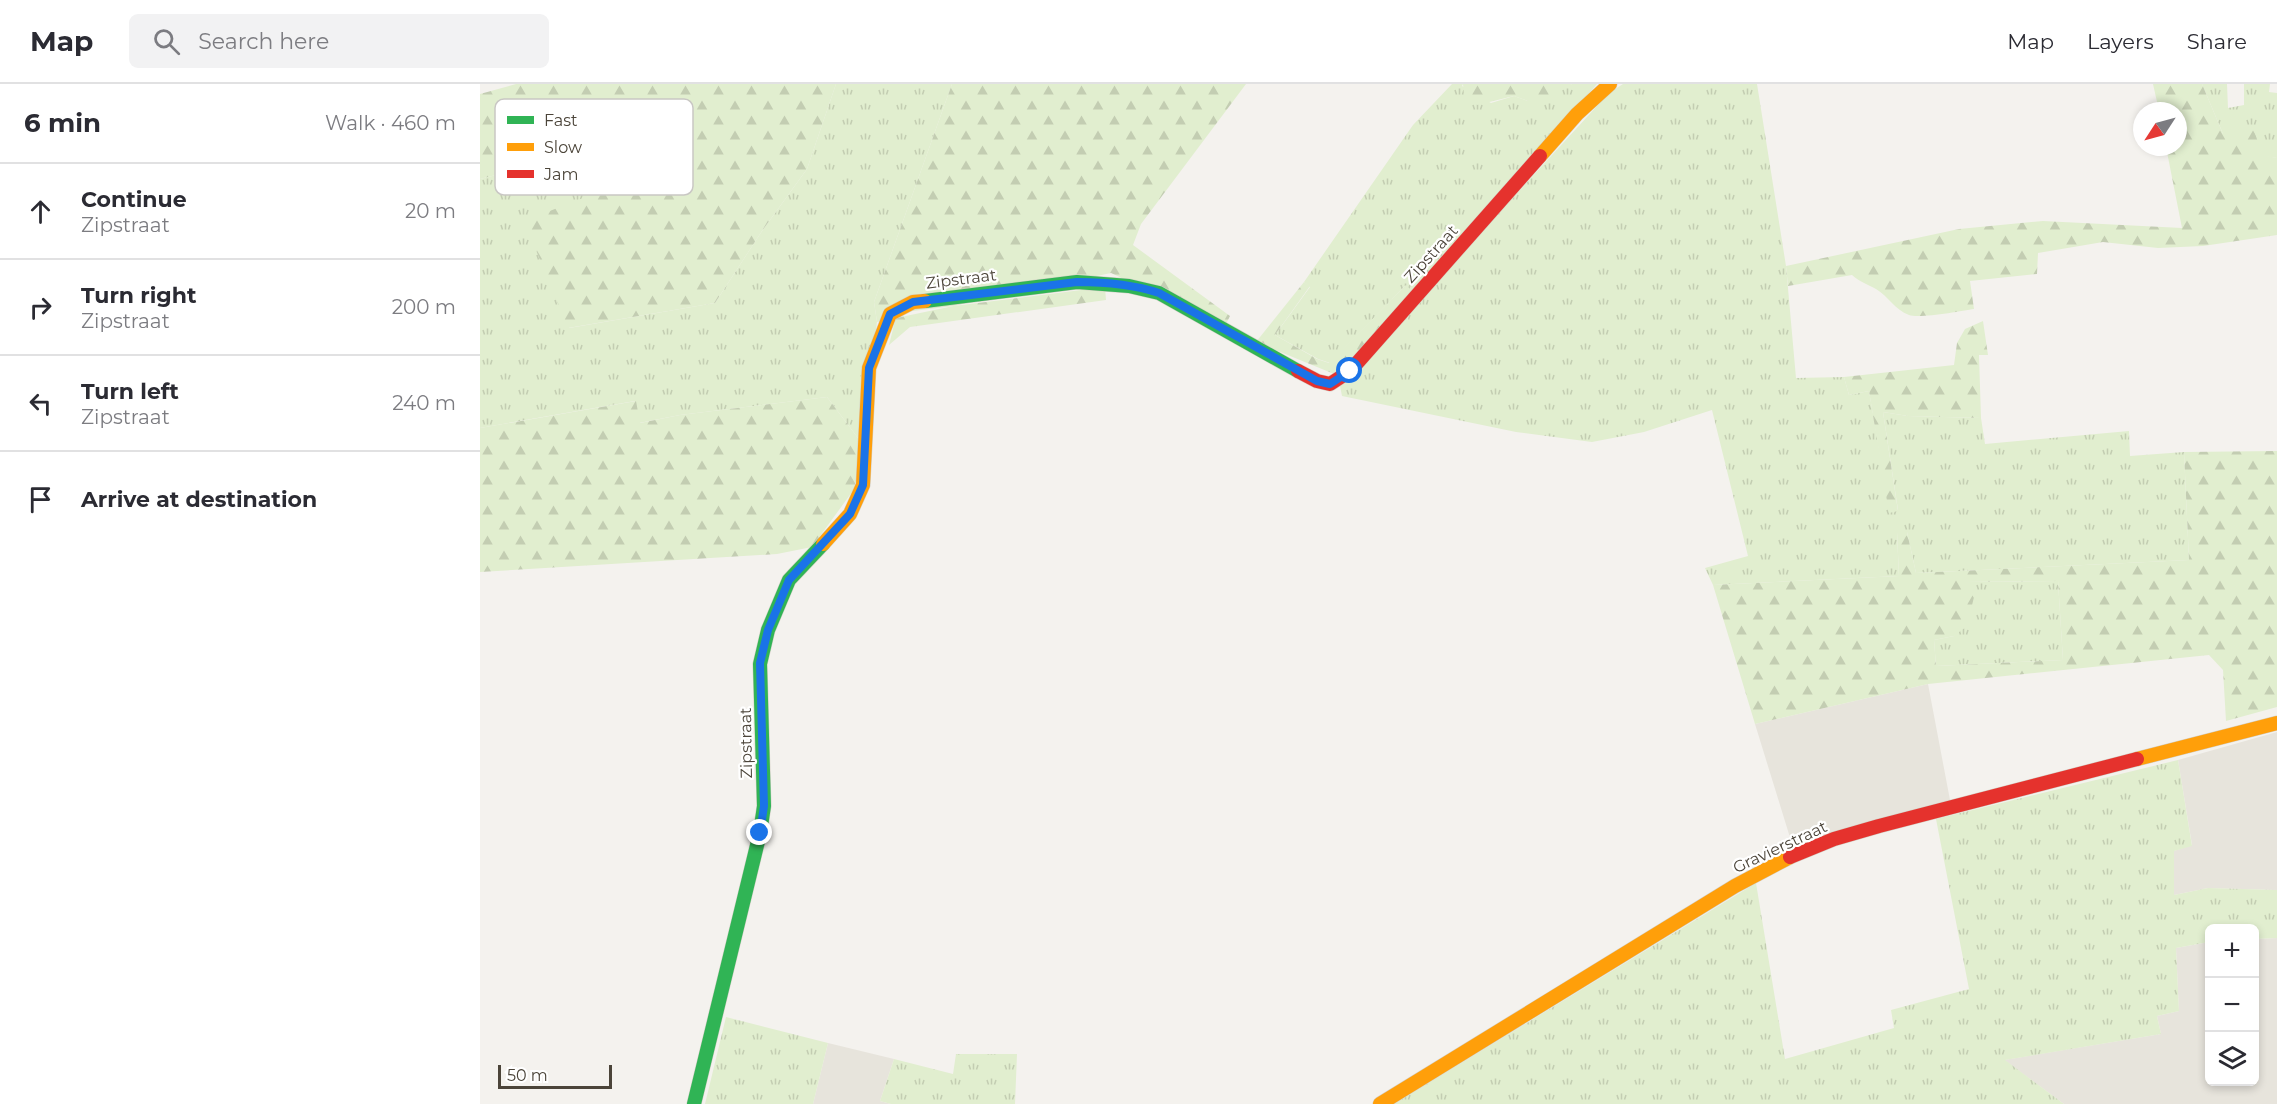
<!DOCTYPE html>
<html lang="en">
<head>
<meta charset="utf-8">
<style>
  :root { --surface:#fff; --page:#f2f2f3; --text:#2b2b33; --muted:#7c7c81; --line:#e1e1e2 }
  body { margin:0; font-family:Montserrat,sans-serif; background:var(--page); color:var(--text) }
  .controls { position:absolute; right:18px; bottom:18px; display:grid; overflow:hidden; border-radius:9px; box-shadow:0 3px 9px #0003 }
  .controls button { width:54px; height:54px; display:grid; place-items:center; padding:0; border:0; border-bottom:2px solid var(--line); background:var(--surface); color:var(--text); font:30px sans-serif }
  .compass { position:absolute; left:1653px; top:18px; width:54px; height:54px; border-radius:50%; background:var(--surface); box-shadow:0 3px 9px #0003; rotate:234deg }
  .scale { position:absolute; left:18px; bottom:15px; width:114px; box-sizing:border-box; padding-left:6px; border:3px solid #4b4439; border-top:0; font-size:16px; line-height:21px; white-space:nowrap; color:#4b4439; -webkit-text-stroke:4px #fff; paint-order:stroke }
  .stop { position:absolute; width:18px; height:18px; margin:-14px; border:4px solid #1a73e8; border-radius:50%; background:#fff }
  .stop.end { background:#1a73e8; border-color:#fff; box-shadow:0 2px 6px #0008 }
  .list { margin:0; padding:0; list-style:none }
  h2 { display:flex; justify-content:space-between; align-items:center; height:78px; margin:0; padding:0 24px; font-size:26px }
  h2 small { font-size:20px; font-weight:400; color:var(--muted) }
  .list li { display:grid; grid-template-columns:39px 1fr auto; gap:18px; align-items:center; box-sizing:border-box; height:96px; padding:0 24px; border-top:2px solid var(--line) }
  .list b { display:block; font-size:22px; white-space:nowrap }
  .list p { margin:0; font-size:20px; white-space:nowrap; color:var(--muted) }
  .list em { font-size:20px; font-style:normal; color:var(--muted) }
  .icon { flex:none; width:33px; height:33px; fill:none; stroke:currentColor; stroke-width:2; stroke-linecap:round; stroke-linejoin:round }
  .map { position:relative; flex:none; width:1797px; height:1020px; overflow:hidden }
  header { display:flex; align-items:center; gap:36px; box-sizing:border-box; height:84px; padding:0 30px; background:var(--surface); border-bottom:2px solid var(--line) }
  header strong { font-size:28px }
  nav { display:flex; gap:33px; margin-inline-start:auto; font-size:21px }
  .search { width:420px; height:54px; background:var(--page); display:flex; align-items:center; gap:15px; box-sizing:border-box; padding:0 21px; border-radius:9px; color:var(--muted); font-size:22px }
  main { display:flex }
  aside { flex:1; background:var(--surface) }
  .map>svg:first-child { display:block }
  .residential { fill:#e7e4dc }
  .grass { fill:url(#grass-tufts) }
  .forest { fill:url(#forest-firs); fill-rule:evenodd }
  .lines { fill:none; stroke-linecap:round; stroke-linejoin:round }
  .fast-casing { stroke:#d3cfc5; stroke-width:15 }
  .slow-casing { stroke:#d3cfc5; stroke-width:15 }
  .jam-casing { stroke:#d3cfc5; stroke-width:15 }
  .fast { stroke:#30b455; stroke-width:14 }
  .slow { stroke:#ff9f0a; stroke-width:14 }
  .jam { stroke:#e5322d; stroke-width:14 }
  .route { stroke:#1a73e8; stroke-width:8 }
  .labels { text-anchor:middle; dominant-baseline:central; stroke-width:4.5; stroke-linejoin:round; paint-order:stroke }
  .street-label { font-size:16px; fill:#4b4439; stroke:#fff }
  .key { fill:#fff; stroke:#c9c7c4; stroke-width:1.5 }
  .key-label { font-size:16px; fill:#4b4439 }
</style>
</head>
<body>
<header>
<strong>Map</strong>
<div class="search"><svg class="icon" aria-label="search" viewBox="0 0 24 24"><circle cx="10" cy="10" r="6"/><path d="M15 15l6 6"/></svg>Search here</div>
<nav><a>Map</a><a>Layers</a><a>Share</a></nav>
</header>
<main>
<aside>
<h2>6 min<small>Walk · 460 m</small></h2>
<ul class="list">
<li><svg class="icon" aria-label="ahead" viewBox="0 0 24 24"><path d="M12 20V5M6 11l6-6 6 6"/></svg><div><b>Continue</b><p>Zipstraat</p></div><em>20 m</em></li>
<li><svg class="icon" aria-label="right" viewBox="0 0 24 24"><path d="M7 20v-9h11M14 6l5 5-5 5"/></svg><div><b>Turn right</b><p>Zipstraat</p></div><em>200 m</em></li>
<li><svg class="icon" aria-label="left" viewBox="0 0 24 24"><path d="M17 20v-9H6M10 6l-5 5 5 5"/></svg><div><b>Turn left</b><p>Zipstraat</p></div><em>240 m</em></li>
<li><svg class="icon" aria-label="arrive" viewBox="0 0 24 24"><path d="M6 21V4h12l-3 4 3 4H6"/></svg><div><b>Arrive at destination</b></div></li>
</ul>
</aside>
<div class="map">
<svg width="1797" height="1020" viewBox="0 0 1797 1020">
  <defs>
    <pattern id="grass-tufts" width="24" height="20" patternUnits="userSpaceOnUse" patternTransform="scale(1.5)"><rect width="24" height="20" fill="#e1eecf"/><path d="M3 7l-1-3M5 7V3M7 7l1-3M15 17l-1-3M17 17v-4M19 17l1-3" fill="none" stroke="#c3cdb2"/></pattern>
    <pattern id="forest-firs" width="22" height="20" patternUnits="userSpaceOnUse" patternTransform="scale(1.5)"><rect width="22" height="20" fill="#e1eecf"/><path d="M5 1l3.5 6h-7zM16 11l3.5 6h-7z" fill="#c3cdb2"/></pattern>
  </defs>
  <rect width="100%" height="100%" fill="#f4f2ee"/>
  <path class="residential" d="M1448,600L1470,716L1312,760L1275,640Z
    M1797,648V806L1728,804L1694,811V767L1712,761L1698,676Z
    M1797,854V1020H1584L1524,976L1681,950L1677,932L1699,927L1696,864L1729,858L1730,998H1774L1775,855Z
    M348,959L414,975L400,1017L411,1020H333Z"/>
  <path class="grass" d="M356,0H472L394,218L397,238L381,358L347,313L200,331L159,339L155,317L0,344V95L81,75L117,109L89,244L235,219L282,147L327,85Z
    M972,0H983L982,2L1011,19L1034,12L1048,17L1092,0H1117L934,209L925,202L850,279L838,275L795,251L830,203L824,198L933,41Z
    M1143,0H1277L1306,182L1316,294L1364,293L1369,311L1389,307L1410,428L1418,426L1403,328L1428,332L1501,334L1505,360L1649,347L1650,372L1704,368L1709,476L1436,489L1427,448L1417,449L1419,492L1233,501L1225,484L1268,472L1232,326L1164,348L1112,358L1036,348L862,312L860,302L1129,9Z
    M1722,0H1747L1748,24L1764,21V0H1790L1789,8L1797,9V74L1782,72L1743,50Z
    M1578,497L1583,576L1456,582L1454,556L1474,552L1487,498Z
    M1698,676L1712,762L1694,767V811L1728,804L1797,806V854L1775,855L1774,844H1730L1729,858L1696,864L1699,927L1677,932L1681,950L1525,976L1584,1020H914L1276,799L1305,975L1414,944L1411,926L1489,905L1456,735Z
    M246,933L348,959L333,1020H225Z
    M476,970H537L535,1020H411L400,1017L414,975L473,990Z"/>
  <path class="forest" d="M36,0H356L327,85L282,147L235,219L88,244L44,137L116,109L81,75L0,95V10Z
    M472,0H766L661,140L653,161L750,232L745,242L631,189L397,238L394,218Z
    M983,0H1092L1063,18L1048,17L1034,12L997,21L984,11Z
    M1673,0H1722L1743,50L1774,46L1782,71L1797,74V151L1723,162L1678,164L1623,158L1558,169L1557,190L1490,197L1494,225C1481,227 1439,235 1429,231C1415,226 1408,212 1396,205C1387,200 1380,198 1372,191L1308,202L1306,182L1479,145L1563,137L1702,144L1686,63H1698V27H1679Z
    M824,198L830,202L795,251L837,275L849,279L926,201L934,209L859,292L776,258Z
    M625,203L626,216L430,243L409,261L417,229Z
    M1503,237L1508,271H1499L1501,334L1428,332L1403,328L1418,427L1409,429L1389,307L1369,311L1364,293L1474,281L1477,259L1485,245Z
    M347,313L381,358L375,404L332,463L297,470L0,488V344L156,317L160,339L200,331Z
    M1797,367V623L1746,637L1743,586L1729,571L1448,600L1275,640L1233,501L1419,492L1417,448H1427L1436,489L1709,476L1704,368ZM1578,497L1583,576L1456,582L1454,556L1474,552L1487,542L1494,513L1487,498Z"/>
  <g class="lines">
    <defs>
      <path id="fast" d="M445,217L597,198L649,202L679,209L818,287
        M214,1020L280,749L284,722L280,580L288,546L309,496L343,460"/>
      <path id="slow" d="M1060,72L1097,30L1130,0
        M343,460L370,430L383,401L389,284L410,230L433,218L445,217
        M1657,675L1797,639
        M900,1020L1255,802L1310,773"/>
      <path id="jam" d="M818,287L837,297L850,300L870,287L1060,72
        M1310,773L1354,755L1399,742L1657,675"/>
    </defs>
    <use href="#fast" class="fast-casing"/>
    <use href="#slow" class="slow-casing"/>
    <use href="#jam" class="jam-casing"/>
    <use href="#fast" class="fast"/>
    <use href="#slow" class="slow"/>
    <use href="#jam" class="jam"/>
  </g>
  <g class="lines">
    <path class="route" d="M280,749L284,722L280,579L288,546L309,496L370,430L383,401L389,284L410,230L433,218L597,198C625,198 652,200 679,209L837,297L850,300L870,287"/>
  </g>
  <g class="labels">
    <g class="street-label">
      <text transform="translate(951 170) rotate(-48)">Zipstraat</text>
      <text transform="translate(481 195) rotate(-7)">Zipstraat</text>
      <text transform="translate(266 659) rotate(-91)">Zipstraat</text>
      <text transform="translate(1300 763) rotate(-25)">Gravierstraat</text>
    </g>
  </g>
  <rect x="15" y="15" width="198" height="96" rx="9" class="key"/>
  <rect x="27" y="32" width="27" height="8" fill="#30b455"/>
  <rect x="27" y="59" width="27" height="8" fill="#ff9f0a"/>
  <rect x="27" y="86" width="27" height="8" fill="#e5322d"/>
  <g class="key-label">
    <text x="64" y="42">Fast</text>
    <text x="64" y="69">Slow</text>
    <text x="64" y="96">Jam</text>
  </g>
</svg>
<div class="controls">
<button>+</button>
<button>−</button>
<button><svg class="icon" aria-label="layers" viewBox="0 0 24 24"><path d="M12 4l9 5-9 5-9-5zM3 14l9 5 9-5"/></svg></button>
</div>
<svg class="compass" viewBox="-18 -18 36 36"><path d="M0-13l5 13h-10z" fill="#e53935"/><path d="M0 13l5-13h-10z" fill="#7c7c81"/></svg>
<div class="scale">50 m</div>
<div class="stop" style="left:870px;top:287px"></div>
<div class="stop end" style="left:280px;top:749px"></div>
</div>
</main>
</body>
</html>
